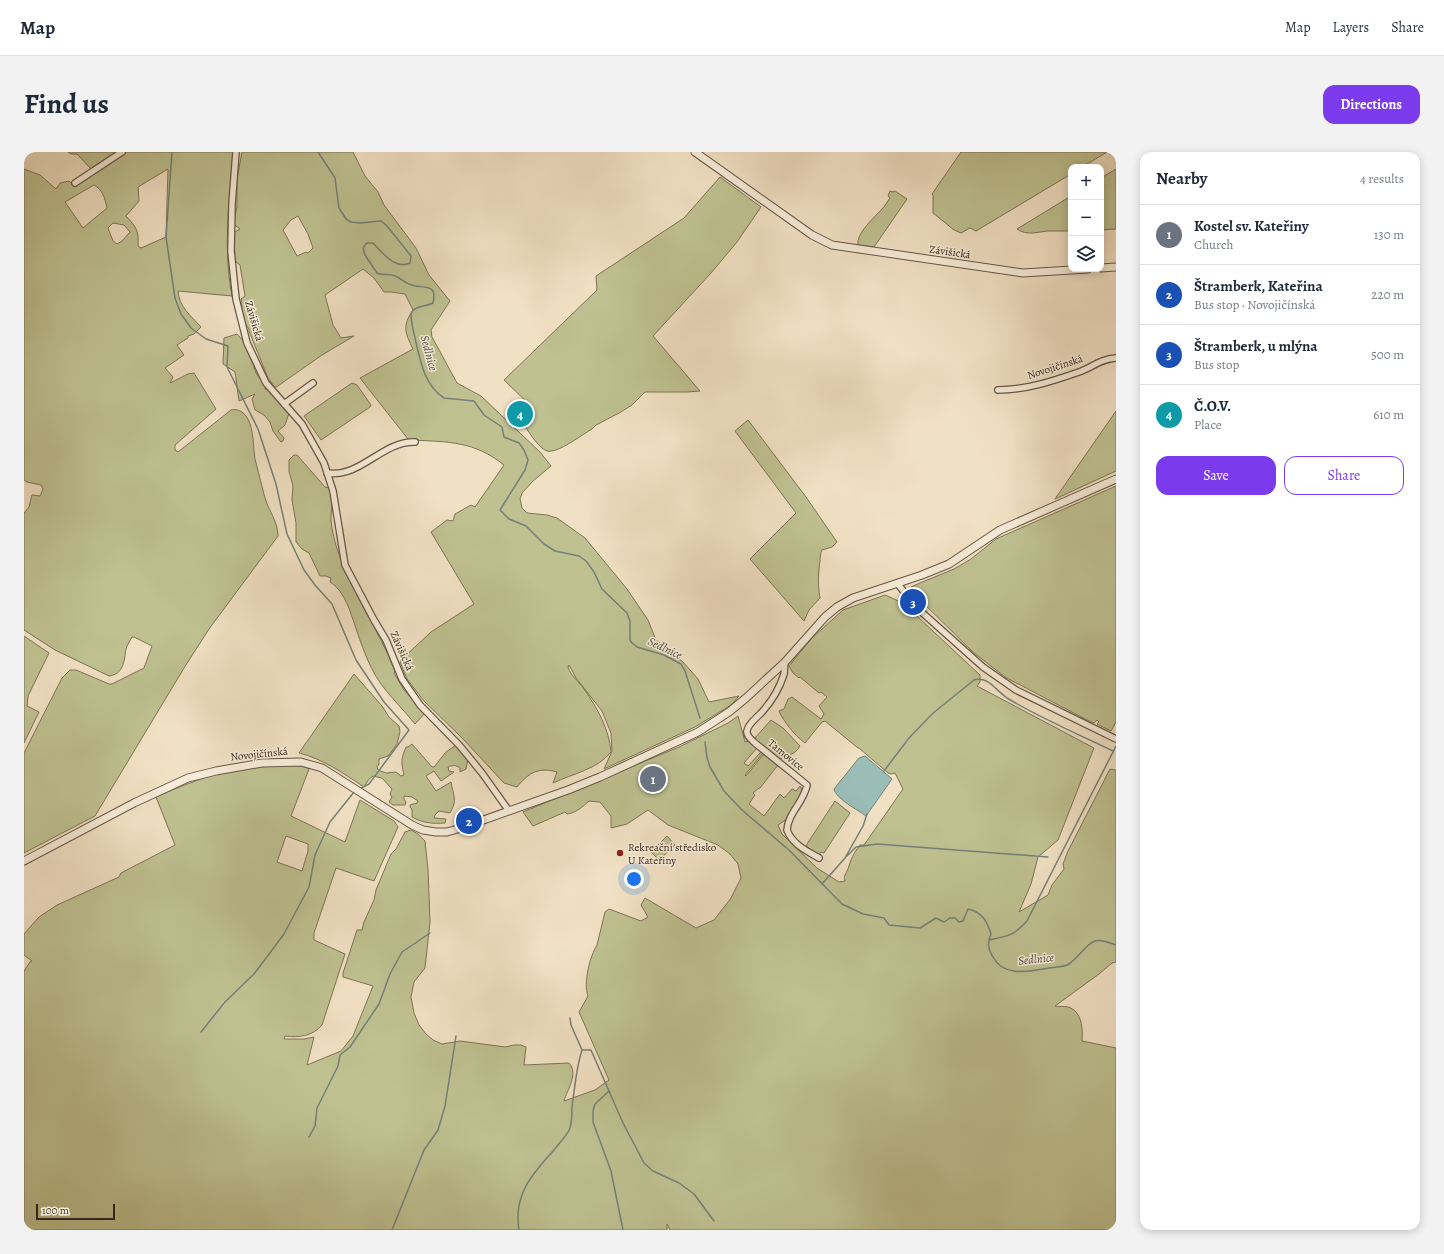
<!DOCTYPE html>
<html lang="en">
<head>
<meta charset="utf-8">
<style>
  :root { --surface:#fff; --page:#f2f2f3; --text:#1f2937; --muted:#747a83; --line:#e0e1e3; --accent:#7c3aed }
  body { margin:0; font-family:Alegreya,serif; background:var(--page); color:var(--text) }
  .controls { position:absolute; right:12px; top:12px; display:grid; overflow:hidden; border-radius:8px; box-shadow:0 2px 10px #0003 }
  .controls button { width:36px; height:36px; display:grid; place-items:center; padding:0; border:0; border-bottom:1px solid var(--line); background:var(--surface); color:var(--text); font:20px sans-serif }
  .scale { position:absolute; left:12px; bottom:10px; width:79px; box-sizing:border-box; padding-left:4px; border:2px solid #39281c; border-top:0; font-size:11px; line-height:14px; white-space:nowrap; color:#39281c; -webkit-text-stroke:3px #f6ecd9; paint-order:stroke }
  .you { position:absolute; left:610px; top:727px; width:14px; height:14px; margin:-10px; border:3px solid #fff; border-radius:50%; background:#1a73e8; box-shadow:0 0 0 6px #1a73e833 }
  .badge { display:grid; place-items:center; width:26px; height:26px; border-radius:50%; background:var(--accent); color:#fff; font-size:13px; font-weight:700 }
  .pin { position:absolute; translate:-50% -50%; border:2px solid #fff; box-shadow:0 1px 4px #0006 }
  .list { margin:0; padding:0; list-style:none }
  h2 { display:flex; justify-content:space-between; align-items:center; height:52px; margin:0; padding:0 16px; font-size:17px }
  h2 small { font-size:13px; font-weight:400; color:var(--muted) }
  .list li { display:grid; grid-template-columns:26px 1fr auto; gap:12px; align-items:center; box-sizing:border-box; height:60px; padding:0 16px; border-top:1px solid var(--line) }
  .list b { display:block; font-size:15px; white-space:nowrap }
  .list p { margin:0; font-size:13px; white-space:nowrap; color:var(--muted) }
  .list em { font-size:13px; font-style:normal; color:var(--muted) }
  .actions { display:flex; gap:8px; padding:12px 16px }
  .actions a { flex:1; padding:9px 0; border:1px solid var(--accent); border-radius:12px; text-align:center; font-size:14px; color:var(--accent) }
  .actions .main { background:var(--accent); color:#fff }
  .icon { flex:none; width:22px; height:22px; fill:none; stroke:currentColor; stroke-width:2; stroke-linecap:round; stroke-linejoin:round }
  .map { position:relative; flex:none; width:1092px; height:1078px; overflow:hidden; border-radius:12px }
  header { display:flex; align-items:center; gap:24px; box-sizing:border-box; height:56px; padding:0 20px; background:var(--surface); border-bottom:1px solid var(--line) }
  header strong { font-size:19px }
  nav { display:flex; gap:22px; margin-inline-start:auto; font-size:14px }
  .intro { display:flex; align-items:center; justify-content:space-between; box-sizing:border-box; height:96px; padding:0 24px }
  h1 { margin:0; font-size:28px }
  .button { padding:10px 18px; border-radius:12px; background:var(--accent); color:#fff; font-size:14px; font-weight:700 }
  main { display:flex; gap:24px; padding:0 24px }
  aside { flex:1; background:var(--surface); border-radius:12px; box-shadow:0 2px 10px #0003 }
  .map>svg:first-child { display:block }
  .green { fill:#bfc191; stroke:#7c7456; fill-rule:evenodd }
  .water { fill:#9bbdb7; stroke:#748179 }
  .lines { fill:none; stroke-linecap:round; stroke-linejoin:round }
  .stream { stroke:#748179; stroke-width:1.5 }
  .minor-casing { stroke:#675646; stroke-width:8 }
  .tertiary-casing { stroke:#675646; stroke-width:9 }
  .minor { stroke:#f6ecd9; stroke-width:5.5 }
  .tertiary { stroke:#f6ecd9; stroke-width:7 }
  .poi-dot { fill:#8f2418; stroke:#f6ecd9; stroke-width:1.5 }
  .labels { text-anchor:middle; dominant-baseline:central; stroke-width:3; stroke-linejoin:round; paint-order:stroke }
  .street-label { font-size:11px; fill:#39281c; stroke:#f6ecd9 }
  .poi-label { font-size:11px; fill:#39281c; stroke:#f6ecd9; text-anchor:start }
  .water-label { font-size:12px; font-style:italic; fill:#524d43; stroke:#f6ecd9 }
</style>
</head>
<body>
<header>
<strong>Map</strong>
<nav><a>Map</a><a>Layers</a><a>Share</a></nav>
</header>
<div class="intro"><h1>Find us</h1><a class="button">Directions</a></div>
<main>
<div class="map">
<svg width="1092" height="1078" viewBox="0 0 1092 1078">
  <rect width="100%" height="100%" fill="#f1e1c4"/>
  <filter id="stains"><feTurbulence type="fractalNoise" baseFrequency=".005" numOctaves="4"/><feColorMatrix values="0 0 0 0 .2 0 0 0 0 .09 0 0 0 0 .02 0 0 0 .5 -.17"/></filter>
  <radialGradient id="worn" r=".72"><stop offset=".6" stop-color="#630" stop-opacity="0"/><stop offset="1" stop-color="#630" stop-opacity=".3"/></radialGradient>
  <path class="green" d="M44,0H95L68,18L53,2H47Z
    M99,0H210C205,47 199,97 208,144L154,139C155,155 167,164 177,175L170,182L164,184V186L153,193L160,203L141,216L149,225L146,231L164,222L170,221L192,257L151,293V298L154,300L207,258C214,256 221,261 224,267C230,279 229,294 231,307C234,320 238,333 241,346C245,359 254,370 254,384L185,477L160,516L71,664L0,701V601L38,526L46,518H52L85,532H88L120,516L128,494L110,485H108C106,489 103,493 102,497C100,509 100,522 85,524L31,498L0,478V361L5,355L8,343L16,344L19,337L17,333L3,330L0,328V17L16,23L32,37L36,31L45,29L49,33L60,27ZM144,17L142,85L117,96L114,94C115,78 112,75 102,64L115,49L114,35ZM70,33C79,38 81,47 83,56L59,76L41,50ZM89,71L100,73L106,80L98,89L93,92L89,89L84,76Z
    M218,0H329L341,24L354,40L360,53L392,96L405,123L426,149L407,178L408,185L433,231L457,244L516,300L527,314L509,329L498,341L496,347L498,356L503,361L523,363L533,366L561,386L603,437L624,468L632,488L659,510L674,527L685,550L715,544L707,553L671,575L580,617L588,599L587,581L578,559L552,526L545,513L544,515C547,524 555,530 560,537C574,557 585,577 587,600C574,617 548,622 529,631L533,620C515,615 505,620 493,635L480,631L439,587L400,549L383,527L376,510L377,508L407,480L450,452L407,380L423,368L429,369L431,362L447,353L451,355L480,313C450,289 425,290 388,288L384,287L336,226L389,197C381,181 378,174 389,158L381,142L367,140H360L350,126L339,117L301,143L309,173L317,186L330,184L298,203L251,236L244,226L225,179V177C218,170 218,156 217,147L221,144L216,113L211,109L210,82L211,80L216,77L209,72L213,55V27ZM274,64L284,82L289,96L284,101L282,100L273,104L259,78L267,68Z
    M937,0H1083L1058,15H1047V22L952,79L946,76L937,81L930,78L909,61V43L908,42Z
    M1092,17V77L1077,78V26Z
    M696,25L737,55L713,90L687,121L629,184L676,239L663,240H621L608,253L595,261L572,273L568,277C559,282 533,302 523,299C515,296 507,283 502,276L510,257L480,228L573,138L572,124L660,66Z
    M866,39L869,40L871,39L883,47L850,95L834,93C832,81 851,65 858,57C861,54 863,50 866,46L864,44Z
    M1047,44V79C1039,79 1032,79 1024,79C1013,80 1003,84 993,77Z
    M213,182L222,192L232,221L243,236L241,237L244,238L265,261L261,273L254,279L260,286L259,289L257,290L249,279L246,270L240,263L231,258L228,247L231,242L215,249L211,220L199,212L200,186Z
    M328,231L333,233L347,253L346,255L297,288L280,264Z
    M1092,259V319L1031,347L1033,344Z
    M724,268L782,345L813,390L808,395L798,398L797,400C795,415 793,431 796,446L785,458L780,469L726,407L772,361L711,279Z
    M270,303H273L301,335L305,336C310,350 307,355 307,369C308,379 311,392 315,402C329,443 355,478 371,519L370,521L380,538L401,561L391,572C380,558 367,546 357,532C342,511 335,484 326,459C322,448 316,436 306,430L307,426L302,424H296L285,401L278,397L272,390V371L268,348L269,334L265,319V308Z
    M1092,334V570L1087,579L1073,572L1075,570L1073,568L1070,571L1065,569L981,525L949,500L889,441L887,437V435L896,431L930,417L947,407L972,387Z
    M861,443L879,451L956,523V530L953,534L1070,596L1034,688L1014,705L1007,732L995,760L1024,743L1028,733L1040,717L1039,712L1044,699L1086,617L1092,618V810L1088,811L1075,822L1031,854C1035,855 1040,854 1044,855C1058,859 1059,877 1058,889L1092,896V1078H646L643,1072V1078H4L0,1074V819L6,810L8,809L0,803V782L15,765L33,753L95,725L97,721L151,693L132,645C150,637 167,630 186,624C202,619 274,607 285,617L267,664L321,690L336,648L370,669L374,675L350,729L312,716L290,781V788L321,802L298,873C289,884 275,886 261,884L260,887H280L290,885L283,913L317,899L329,884L349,834L319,825V821L333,778H338L340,770L350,748L352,738L367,702L372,697L381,680L387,678L394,682L401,689L404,717L406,770L401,816L390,830L387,845L390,861L395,873L402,882L409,888L418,892L436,889L481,895L490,893H497L502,895L500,913L545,911C555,922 543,938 540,949L571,938L585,928L555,860L564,844C559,831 566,804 573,793L581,760L585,757L617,769L624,765L617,753L621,746L672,776L690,768L707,746L717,726L714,712L706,702L694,693L644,673L624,658L603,672L587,676V664L576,650L565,649C558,655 552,661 543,662L541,660L509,674L499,660L655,595L704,571L714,564L721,590L726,589L733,596L720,611L724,614L736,601L737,599L739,601L721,623L722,624L739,603L743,604L754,613L736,636H735L729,641L731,643L725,652L740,664L756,642L760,646L768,637L772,639L776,634L778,638H780L763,667L754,673L758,682L793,716L815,730L821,729C819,724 822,722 824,717C827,707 829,702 836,693H840L879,637L871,621L867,622L864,621L835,596H834L801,569L798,570L781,591C772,585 759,569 755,559L760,557L764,547L768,545L797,567L800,562L795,554L803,545L797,540L795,541L776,525L775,526L769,521L765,514L787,487L819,458ZM262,684L284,692V699L278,719L253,710Z
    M0,484L25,501L4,544L3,554L15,560L0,591Z
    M330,522L358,554L365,565L375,574L376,580L373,592L368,599L364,604L355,607V612L353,615L354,618L362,621L372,620L377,624L380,623C377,610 377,607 382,595H384L388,592L408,615H410L422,600L432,593L444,607L442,617L436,620V616C432,613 429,613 424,615L425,619L430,620L417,629L410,619L402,624L412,639L427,630C429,643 434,648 426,661L415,659L411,663L410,666L422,667L421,671C410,672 398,671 388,665V657L386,655V653L393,651L394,649L388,645L380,644V647L382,650L381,653H369L365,650L368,645L366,642L368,637L358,626L349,624L345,627L340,635C319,621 299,607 275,601Z
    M747,568L759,576L776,594C773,600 766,604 759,605L756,608L730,587Z
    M811,649L826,661L800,701L797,700L795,703L789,702L782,697L783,692Z
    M643,684L651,693L635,708L627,700Z"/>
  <path class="water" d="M841,604L868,627L842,664C834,658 812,647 810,637L835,606Z"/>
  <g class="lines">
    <path class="stream" d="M148,0L142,85L151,146L157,162L167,176L182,187L204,194L203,215L234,277L252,332L263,382L280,418L291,433L308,452L332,508L360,550L385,578L345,632L335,637
      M294,0L311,26L315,56L322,67L327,70L336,71L357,69L363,74L387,104L386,111C371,118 359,101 349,91H343L339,96L341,103L353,121C358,124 365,121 371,124C377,126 382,132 388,133C398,137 414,130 409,151C402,155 390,153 387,162C387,170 389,178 391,186C396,208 400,233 420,246L450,249L460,263L478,275L480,285L495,291L500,298L504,308L501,318L476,358L485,367L502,374L520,392L531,399L555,404L562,409L570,420L578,437L603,461L606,469V488L608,491L613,495L640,503L657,512L661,519L676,566
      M681,590L683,606L686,615L700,639L718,658L766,699L818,752L839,762L860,766L865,773L896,776L912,766L920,770L926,766H931L935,770L939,769L944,757C958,760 963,769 967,782C963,791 964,797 969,805C980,826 1006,819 1025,816C1030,815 1038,815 1043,813C1054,808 1060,793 1071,789C1078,787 1085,791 1092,793
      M860,619L885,586L908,562L950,528C965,524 971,538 983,546C1016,566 1054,582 1089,599
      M823,704L832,695L853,692L1024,705
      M798,732L821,706L839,674L843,662
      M965,788C985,784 989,784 1003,769L1092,594
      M177,880L201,850L230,822L260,782L285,735L291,703L306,670L330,640
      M558,898H567L599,971L620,1011L629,1019L655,1031L670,1042L690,1069
      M585,939L571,952L569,959V970L587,1019L599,1078
      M285,985L291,974L293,956L314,914L316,903L326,895L355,852L366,822L378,800L406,781
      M368,1078L400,998L414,978L421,954L432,884
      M495,1078C489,1043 508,1022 530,998C535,991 543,984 546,976C548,969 548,961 548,955C551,935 552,916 558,898L547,873L546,866"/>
    <defs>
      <path id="minor" d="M212,0L208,52L207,99L212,147L223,191L242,231L278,272L300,311L309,339L321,413L350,468L362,488L378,527L396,553L436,594L458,621L485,659
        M51,31L98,0
        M974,238C1002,238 1029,229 1055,220C1069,215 1076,207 1092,206
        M260,252L289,231
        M303,321C337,326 358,289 391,290
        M873,431L893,456L959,515L992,538L1092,587
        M761,510C760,514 761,518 760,522C756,535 747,550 738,560C734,565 724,571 723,579C722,584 728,588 731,591L783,633C780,650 764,661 763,678C768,692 783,699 795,706"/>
      <path id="tertiary" d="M671,0L788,83L808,93L999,121L1064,117
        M1077,116L1092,115
        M0,709L110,651L164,626L192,619L238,611L277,610L298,616L388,673L399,678L412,680H423L437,676L544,638L576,625L674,580L705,560L722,546L761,510L801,465L813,455L829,446L898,423L925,412L976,378L1092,327"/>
    </defs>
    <use href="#minor" class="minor-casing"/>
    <use href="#tertiary" class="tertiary-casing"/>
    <use href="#minor" class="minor"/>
    <use href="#tertiary" class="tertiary"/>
  </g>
  <circle class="poi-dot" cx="596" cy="701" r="4"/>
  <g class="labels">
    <g class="street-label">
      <text transform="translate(926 100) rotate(8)">Závišická</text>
      <text transform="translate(230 169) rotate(74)">Závišická</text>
      <text transform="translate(1031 215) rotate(-18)">Novojičínská</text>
      <text transform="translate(378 499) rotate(66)">Závišická</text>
      <text transform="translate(235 602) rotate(-6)">Novojičínská</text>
      <text transform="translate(762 603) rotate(39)">Tamovice</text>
    </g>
    <g class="poi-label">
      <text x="604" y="695">Rekreační středisko<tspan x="604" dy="13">U Kateřiny</tspan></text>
    </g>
    <g class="water-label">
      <text transform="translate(405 201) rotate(75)">Sedlnice</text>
      <text transform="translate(641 496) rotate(25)">Sedlnice</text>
      <text transform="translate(1012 807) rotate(-6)">Sedlnice</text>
    </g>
  </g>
  <rect width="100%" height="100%" filter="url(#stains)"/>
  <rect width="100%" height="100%" fill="url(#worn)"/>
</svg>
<div class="controls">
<button>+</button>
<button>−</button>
<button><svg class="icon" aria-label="layers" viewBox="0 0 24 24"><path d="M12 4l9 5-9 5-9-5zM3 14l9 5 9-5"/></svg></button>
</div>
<div class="scale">100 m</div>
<div class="you"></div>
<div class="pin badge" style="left:629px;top:627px;background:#6b7280">1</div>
<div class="pin badge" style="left:445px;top:669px;background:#1a4fb4">2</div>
<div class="pin badge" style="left:889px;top:450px;background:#1a4fb4">3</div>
<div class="pin badge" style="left:496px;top:262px;background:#0f9aa8">4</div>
</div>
<aside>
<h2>Nearby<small>4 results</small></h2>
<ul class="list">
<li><span class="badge" style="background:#6b7280">1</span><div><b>Kostel sv. Kateřiny</b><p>Church</p></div><em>130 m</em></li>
<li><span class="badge" style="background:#1a4fb4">2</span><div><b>Štramberk, Kateřina</b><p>Bus stop · Novojičínská</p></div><em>220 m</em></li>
<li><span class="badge" style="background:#1a4fb4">3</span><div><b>Štramberk, u mlýna</b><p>Bus stop</p></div><em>500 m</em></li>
<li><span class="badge" style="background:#0f9aa8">4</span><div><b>Č.O.V.</b><p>Place</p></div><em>610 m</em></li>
</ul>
<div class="actions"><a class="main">Save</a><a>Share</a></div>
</aside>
</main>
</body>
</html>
